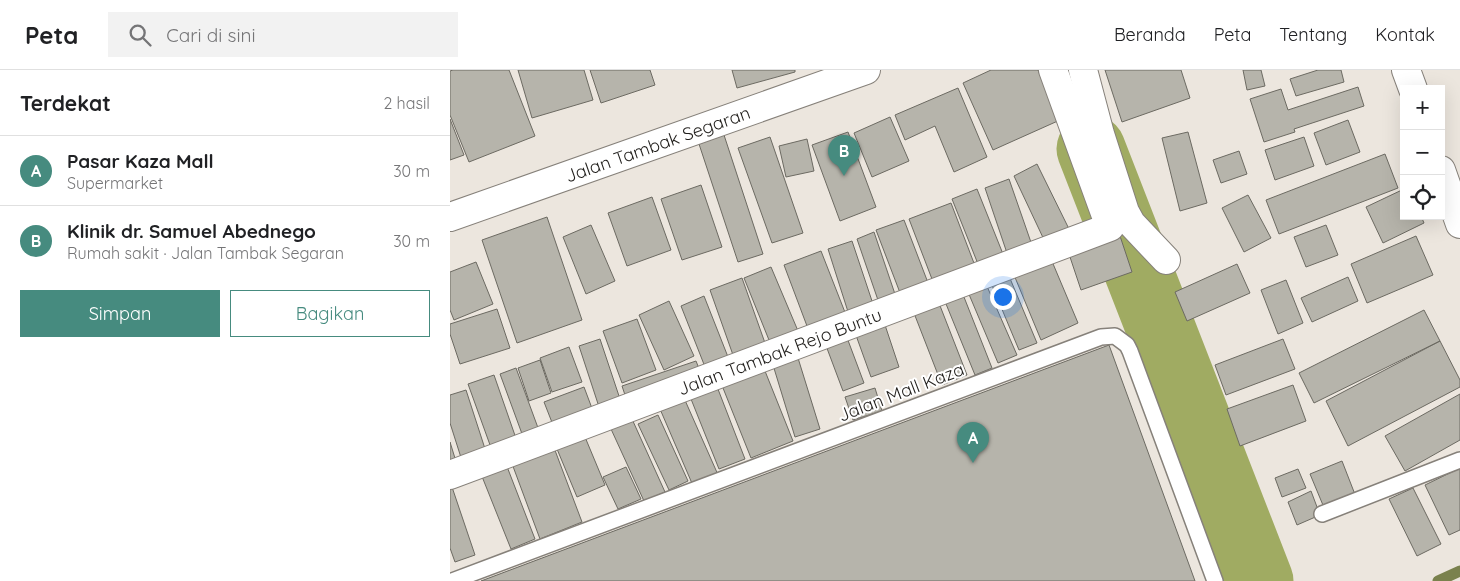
<!DOCTYPE html>
<html lang="id">
<head>
<meta charset="utf-8">
<style>
  :root { --surface:#fff; --page:#f2f2f2; --text:#202124; --muted:#757577; --line:#e0e0e0; --accent:#468b7f }
  body { margin:0; font-family:Quicksand,sans-serif; background:var(--page); color:var(--text) }
  .controls { position:absolute; right:15px; top:15px; display:grid; overflow:hidden; border-radius:0px; box-shadow:0 5px 20px #0002 }
  .controls button { width:45px; height:45px; display:grid; place-items:center; padding:0; border:0; border-bottom:1px solid var(--line); background:var(--surface); color:var(--text); font:25px sans-serif }
  .you { position:absolute; left:552px; top:226px; width:18px; height:18px; margin:-12px; border:4px solid #fff; border-radius:50%; background:#1a73e8; box-shadow:0 0 0 8px #1a73e833 }
  .badge { display:grid; place-items:center; width:32px; height:32px; border-radius:50%; background:var(--accent); color:#fff; font-size:16px; font-weight:700 }
  .pin { position:absolute; translate:-50% -41px; filter:drop-shadow(0 1px 2px #0008) }
  .pin::after { content:''; position:absolute; top:26px; width:18px; height:15px; background:inherit; clip-path:polygon(0 0,100% 0,50% 100%) }
  .list { margin:0; padding:0; list-style:none }
  h2 { display:flex; justify-content:space-between; align-items:center; height:65px; margin:0; padding:0 20px; font-size:21px }
  h2 small { font-size:16px; font-weight:400; color:var(--muted) }
  .list li { display:grid; grid-template-columns:32px 1fr auto; gap:15px; align-items:center; box-sizing:border-box; height:70px; padding:0 20px; border-top:1px solid var(--line) }
  .list b { display:block; font-size:19px; white-space:nowrap }
  .list p { margin:0; font-size:16px; white-space:nowrap; color:var(--muted) }
  .list em { font-size:16px; font-style:normal; color:var(--muted) }
  .actions { display:flex; gap:10px; padding:15px 20px }
  .actions a { flex:1; padding:11px 0; border:1px solid var(--accent); border-radius:0px; text-align:center; font-size:18px; color:var(--accent) }
  .actions .main { background:var(--accent); color:#fff }
  .icon { flex:none; width:28px; height:28px; fill:none; stroke:currentColor; stroke-width:2; stroke-linecap:round; stroke-linejoin:round }
  .map { position:relative; flex:none; width:1010px; height:511px; overflow:hidden }
  header { display:flex; align-items:center; gap:30px; box-sizing:border-box; height:70px; padding:0 25px; background:var(--surface); border-bottom:1px solid var(--line) }
  header strong { font-size:24px }
  nav { display:flex; gap:28px; margin-inline-start:auto; font-size:18px }
  .search { width:350px; height:45px; background:var(--page); display:flex; align-items:center; gap:12px; box-sizing:border-box; padding:0 18px; border-radius:0px; color:var(--muted); font-size:19px }
  main { display:flex }
  aside { flex:1; background:var(--surface) }
  .map>svg:first-child { display:block }
  .lines { fill:none; stroke-linecap:round; stroke-linejoin:round }
  .stream { stroke:#7a814d; stroke-width:11 }
  .river { stroke:#a0ab62; stroke-width:69 }
  .building { fill:#b6b4ab; stroke:#6c6a62 }
  .service-casing { stroke:#86817a; stroke-width:18 }
  .minor-casing { stroke:#86817a; stroke-width:30 }
  .service { stroke:#fff; stroke-width:15 }
  .minor { stroke:#fff; stroke-width:28 }
  .labels { text-anchor:middle; dominant-baseline:central; stroke-width:4; stroke-linejoin:round; paint-order:stroke }
  .street-label { font-size:18px; fill:#201e1b; stroke:#fff }
</style>
</head>
<body>
<header>
<strong>Peta</strong>
<div class="search"><svg class="icon" aria-label="search" viewBox="0 0 24 24"><circle cx="10" cy="10" r="6"/><path d="M15 15l6 6"/></svg>Cari di sini</div>
<nav><a>Beranda</a><a>Peta</a><a>Tentang</a><a>Kontak</a></nav>
</header>
<main>
<aside>
<h2>Terdekat<small>2 hasil</small></h2>
<ul class="list">
<li><span class="badge">A</span><div><b>Pasar Kaza Mall</b><p>Supermarket</p></div><em>30 m</em></li>
<li><span class="badge">B</span><div><b>Klinik dr. Samuel Abednego</b><p>Rumah sakit · Jalan Tambak Segaran</p></div><em>30 m</em></li>
</ul>
<div class="actions"><a class="main">Simpan</a><a>Bagikan</a></div>
</aside>
<div class="map">
<svg width="1010" height="511" viewBox="0 0 1010 511">
  <rect width="100%" height="100%" fill="#ece6de"/>
  <g class="lines">
    <path class="stream" d="M988,511L1010,501"/>
    <path class="river" d="M641,79L809,511"/>
  </g>
  <path class="building" d="M3,0H59L85,66L19,92L0,45V1Z
    M68,0H134L143,30L82,48Z
    M140,0H200L205,15L151,33Z
    M282,0H345V2L287,18Z
    M541,0H588L610,50L543,80L513,13Z
    M655,0H731L740,28L672,52Z
    M793,0H811L815,16L797,20Z
    M868,0H891L894,12L846,26L840,9Z
    M908,17L914,36L844,59L845,62L814,72L800,29L831,19L838,40Z
    M508,18L537,87L504,102L485,56L455,70L445,45Z
    M440,47L459,91L422,107L404,63Z
    M0,49L14,85L0,90Z
    M898,50L910,82L876,95L864,63Z
    M398,62L426,137L390,151L362,75Z
    M738,62L757,133L730,141L712,68Z
    M274,65L313,184L288,192L249,74Z
    M320,67L353,163L322,173L288,78Z
    M854,67L864,96L825,110L815,80Z
    M357,69L364,101L336,107L329,76Z
    M789,81L797,104L771,113L763,90Z
    M935,84L948,118L829,164L816,130Z
    M587,94L621,163L596,174L564,106Z
    M559,109L584,181L559,189L535,118Z
    M251,115L272,177L232,190L211,129Z
    M527,119L555,189L530,199L502,129Z
    M954,119V146H971L974,153L933,173L916,137Z
    M798,125L821,168L794,182L772,138Z
    M202,127L221,180L177,196L158,143Z
    M501,133L527,201L485,217L459,149Z
    M97,147L132,250L67,273L32,170Z
    M454,150L480,218L452,228L426,160Z
    M141,155L165,211L136,224L113,167Z
    M876,155L888,185L856,197L844,167Z
    M668,160L682,202L631,220L617,178Z
    M424,162L447,230L430,236L407,169Z
    M966,166L983,205L917,233L901,194Z
    M402,171L425,240L400,248L378,179Z
    M371,181L398,250L360,264L334,195Z
    M601,189L628,253L591,270L564,205Z
    M26,192L43,234L4,250L0,240V202Z
    M787,194L800,223L737,251L725,222Z
    M321,197L351,268L323,280L294,208Z
    M559,206L587,273L569,280L541,213Z
    M898,207L908,231L862,252L851,228Z
    M292,208L315,273L283,285L260,220Z
    M836,210L853,253L828,264L811,220Z
    M536,214L567,285L548,293L518,222Z
    M512,222L542,298L525,305L494,229Z
    M254,226L280,292L257,302L231,236Z
    M487,228L517,305L492,315L462,238Z
    M219,231L244,286L214,300L189,245Z
    M47,239L60,278L10,294L0,264V254Z
    M974,240L990,271L864,333L849,303Z
    M432,246L449,297L421,307L403,257Z
    M187,249L206,300L172,313L153,261Z
    M396,265L414,313L393,321L375,273Z
    M150,269L173,338L152,346L129,276Z
    M833,269L845,299L776,325L765,295Z
    M990,271L1010,310V317L898,376L876,331Z
    M659,275L745,511H31Z
    M119,277L132,312L102,322L90,288Z
    M348,288L370,359L345,367L323,295Z
    M90,290L101,323L79,331L68,298Z
    M246,291L252,306L177,331L172,316Z
    M313,296L343,371L301,388L271,313Z
    M66,298L91,366L75,372L50,304Z
    M44,305L69,377L44,386L18,314Z
    M266,314L295,389L269,399L239,324Z
    M843,315L856,351L790,376L777,339Z
    M134,317L143,341L103,355L94,332Z
    M425,318L432,341L403,350L395,327Z
    M16,320L38,388L14,397L0,353V325Z
    M1010,324V370L955,401L935,366Z
    M234,328L269,407L244,418L210,339Z
    M208,345L238,411L219,420L188,354Z
    M182,349L215,422L194,431L161,359Z
    M135,367L155,415L127,427L107,379Z
    M0,372L8,398L0,400Z
    M103,375L132,452L90,469L61,391Z
    M892,391L906,427L875,440L860,404Z
    M56,394L85,469L61,479L31,404Z
    M176,397L191,429L168,439L153,407Z
    M1010,398V460L999,465L975,415Z
    M848,399L856,418L832,427L825,408Z
    M2,417L25,485L5,492L0,478V418Z
    M963,418L991,474L967,486L939,429Z
    M861,421L870,445L847,455L838,432Z"/>
  <g class="lines">
    <defs>
      <path id="service" d="M872,444L1010,390
        M2,511L651,267L665,266L677,275L680,281L765,511"/>
      <g id="minor">
        <path d="M633,0L650,64L675,142L681,153L716,190"/>
        <path d="M956,0L963,19"/>
        <path d="M991,100L1010,154"/>
        <path id="s1" d="M0,147L416,0"/>
        <path id="s2" d="M0,405L660,157L603,0"/>
      </g>
    </defs>
    <use href="#service" class="service-casing"/>
    <use href="#minor" class="minor-casing"/>
    <use href="#service" class="service"/>
    <use href="#minor" class="minor"/>
  </g>
  <g class="labels">
    <g class="street-label">
      <text stroke="none"><textPath href="#s1" startOffset="220">Jalan Tambak Segaran</textPath></text>
      <text stroke="none"><textPath href="#s2" startOffset="352">Jalan Tambak Rejo Buntu</textPath></text>
      <text transform="translate(451 322) rotate(-21)">Jalan Mall Kaza</text>
    </g>
  </g>
</svg>
<div class="controls">
<button>+</button>
<button>−</button>
<button><svg class="icon" aria-label="locate" viewBox="0 0 24 24"><circle cx="12" cy="12" r="6"/><path d="M12 2v4M12 18v4M2 12h4M18 12h4"/></svg></button>
</div>
<div class="you"></div>
<div class="pin badge" style="left:523px;top:393px">A</div>
<div class="pin badge" style="left:394px;top:106px">B</div>
</div>
</main>
</body>
</html>
